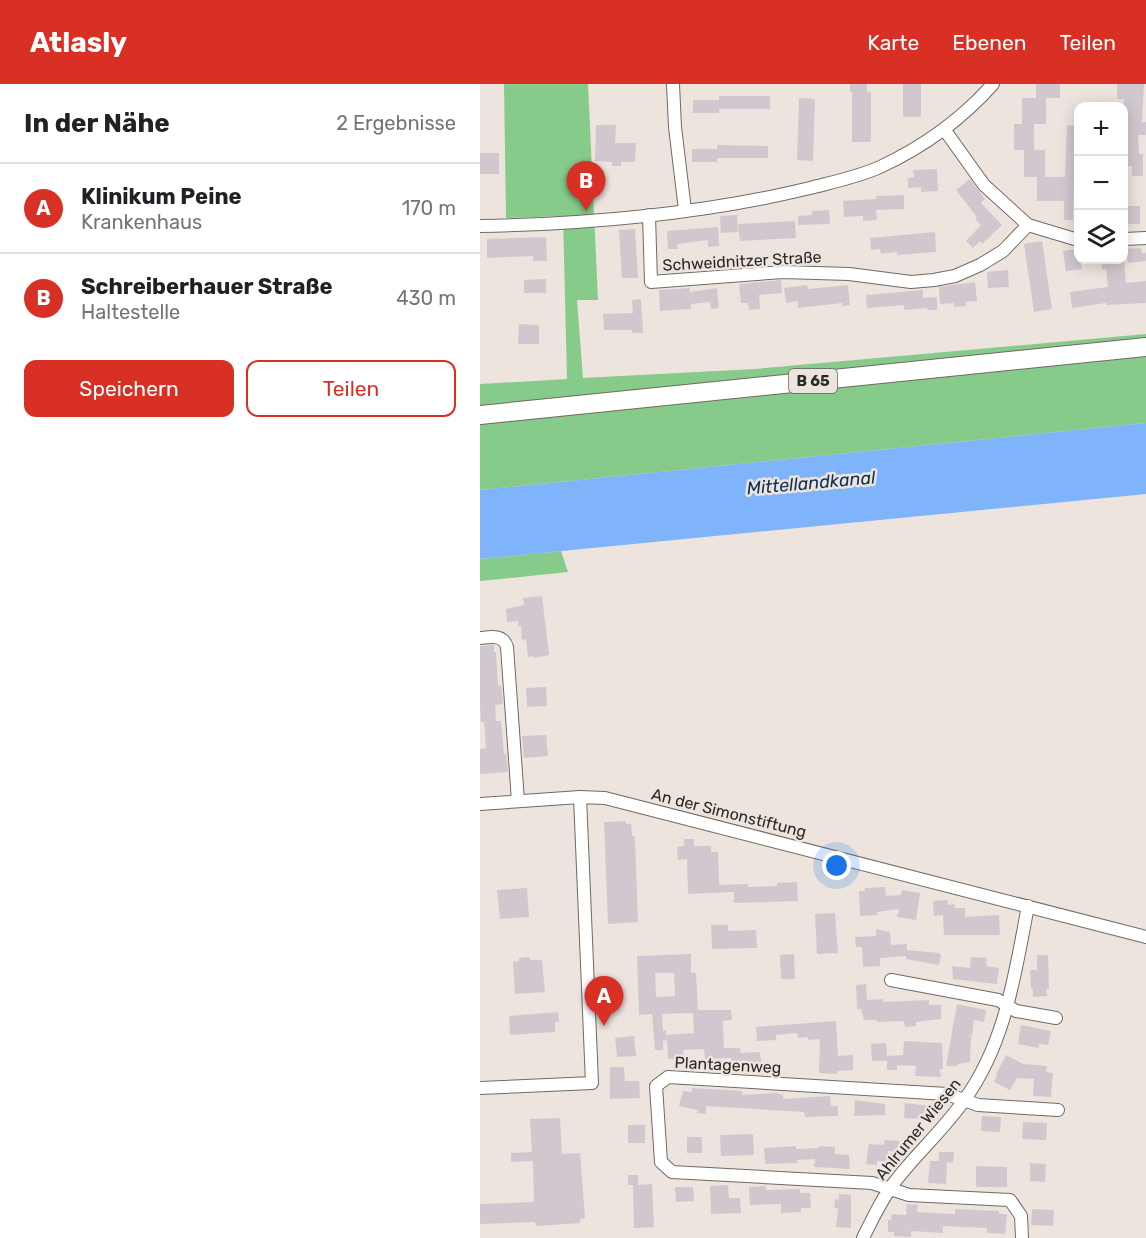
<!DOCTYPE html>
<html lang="de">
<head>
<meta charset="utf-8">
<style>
  :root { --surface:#fff; --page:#f2f2f2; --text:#202124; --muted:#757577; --line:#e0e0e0; --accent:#d93025 }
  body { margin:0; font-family:Rubik,sans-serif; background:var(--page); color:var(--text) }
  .controls { position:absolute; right:18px; top:18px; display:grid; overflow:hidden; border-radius:12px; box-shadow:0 3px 15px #0003 }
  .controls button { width:54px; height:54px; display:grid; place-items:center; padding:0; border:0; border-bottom:2px solid var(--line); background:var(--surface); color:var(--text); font:30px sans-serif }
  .you { position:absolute; left:357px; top:782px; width:21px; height:21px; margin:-15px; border:4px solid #fff; border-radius:50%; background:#1a73e8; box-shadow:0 0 0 9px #1a73e833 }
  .badge { display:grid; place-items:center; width:39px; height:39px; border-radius:50%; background:var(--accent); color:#fff; font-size:20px; font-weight:700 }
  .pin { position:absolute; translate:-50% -50px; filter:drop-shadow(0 2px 3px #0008) }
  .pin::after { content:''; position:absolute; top:32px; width:21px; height:18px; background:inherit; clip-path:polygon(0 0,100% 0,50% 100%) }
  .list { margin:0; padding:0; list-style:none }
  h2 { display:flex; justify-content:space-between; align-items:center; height:78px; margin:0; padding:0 24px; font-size:26px }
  h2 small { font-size:20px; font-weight:400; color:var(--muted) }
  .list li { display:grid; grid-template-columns:39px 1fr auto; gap:18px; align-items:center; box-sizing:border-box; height:90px; padding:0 24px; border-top:2px solid var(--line) }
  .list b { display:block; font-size:22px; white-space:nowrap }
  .list p { margin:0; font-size:20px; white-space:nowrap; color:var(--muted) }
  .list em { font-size:20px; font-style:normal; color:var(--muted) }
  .actions { display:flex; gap:12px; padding:18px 24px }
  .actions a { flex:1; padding:14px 0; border:2px solid var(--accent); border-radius:12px; text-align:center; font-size:21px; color:var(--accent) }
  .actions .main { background:var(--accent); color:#fff }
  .icon { flex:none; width:33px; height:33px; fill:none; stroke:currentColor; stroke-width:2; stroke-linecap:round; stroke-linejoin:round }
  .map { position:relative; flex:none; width:666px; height:1154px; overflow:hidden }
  header { display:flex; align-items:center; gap:36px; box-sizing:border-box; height:84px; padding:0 30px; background:var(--accent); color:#fff }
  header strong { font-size:28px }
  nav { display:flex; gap:33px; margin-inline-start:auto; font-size:21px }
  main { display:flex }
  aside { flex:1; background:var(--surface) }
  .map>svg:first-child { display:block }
  .green { fill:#86cb8a }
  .water { fill:#80b4fa }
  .building { fill:#d1c8cf; fill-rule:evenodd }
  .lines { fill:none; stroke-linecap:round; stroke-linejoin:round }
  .street-casing { stroke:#706963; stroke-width:14 }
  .primary-casing { stroke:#706963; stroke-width:20 }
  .street { stroke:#fff; stroke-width:12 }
  .primary { stroke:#fff; stroke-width:18 }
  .labels { text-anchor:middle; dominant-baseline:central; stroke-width:5; stroke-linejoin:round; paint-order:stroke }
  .shield { fill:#ede4dd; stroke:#65605d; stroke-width:1.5 }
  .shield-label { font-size:15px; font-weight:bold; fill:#2b2826 }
  .street-label { font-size:16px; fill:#2b2826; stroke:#ede4dd }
  .water-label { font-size:18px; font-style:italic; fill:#0d305b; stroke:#ede4dd }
</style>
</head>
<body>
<header>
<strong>Atlasly</strong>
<nav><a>Karte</a><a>Ebenen</a><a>Teilen</a></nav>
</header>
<main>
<aside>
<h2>In der Nähe<small>2 Ergebnisse</small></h2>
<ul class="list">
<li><span class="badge">A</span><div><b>Klinikum Peine</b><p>Krankenhaus</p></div><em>170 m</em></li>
<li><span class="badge">B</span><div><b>Schreiberhauer Straße</b><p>Haltestelle</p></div><em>430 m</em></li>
</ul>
<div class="actions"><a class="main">Speichern</a><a>Teilen</a></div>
</aside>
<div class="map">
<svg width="666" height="1154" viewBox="0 0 666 1154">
  <rect width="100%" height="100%" fill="#ede4dd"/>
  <path class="green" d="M24,0H108L118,216H97L103,294L275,285L666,250V339L0,406V300L87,295L83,132L26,134Z
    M81,467L88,488L0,497V475Z"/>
  <path class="water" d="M666,339V410L0,475V406Z"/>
  <path class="building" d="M370,0H387V8H391V58H372V8H370Z
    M423,0H441V33H423Z
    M556,0H580V14H566V40H554V66H565V93H585L587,41L596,42L593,136H584V117H557V93H544V66H534V40H542V14H556Z
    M637,0H664L662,38H666V51H658L659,70H663V92H652V82H645V70H648V49H644V15H637Z
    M239,12H290V25H239V29H213V16H239Z
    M319,14L335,15L333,77L317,76Z
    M116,41H136L135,59H156L155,78H141V82H132V78L115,77Z
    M237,61L288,62V74H237V78H212V65H237Z
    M0,69H19V90H0Z
    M457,85L458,107L441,108V103L428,104V94L434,93L433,86Z
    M490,95L505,115L501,119L522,141L502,160L500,157L493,164L486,157L501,141L495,135L497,133L476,106Z
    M424,111V125L396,126L397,136L383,137V132L364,133L363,117L396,115V112Z
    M644,122H660V140H644Z
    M349,126L350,140L318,141V132L332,131V127Z
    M257,131L258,148L241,149L240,132Z
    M315,137L316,154L260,157L258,140Z
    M238,143L239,162L228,163V156L197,160L198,165H188L187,147Z
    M155,145L158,194H142L139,146Z
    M455,148L456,168L417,171V168L401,170L400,165L391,166L390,154Z
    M66,153L67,177H53V172L7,174V155Z
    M562,157L572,225L554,228L544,160Z
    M661,164L662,169H666V177L648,179L646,165Z
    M598,165V176H601L602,185L586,187L583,167Z
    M622,176H644L646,199L666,197V219L626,221V219L592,224L590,208L628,203L626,185L622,186Z
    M528,186L529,203L508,204L507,188Z
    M66,195V209H44V196Z
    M301,196L302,209L279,211L280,225L269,226L268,219H261L259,200Z
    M495,198L497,217L485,218L486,222L474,223V219L460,220L459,203Z
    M327,201L328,205L368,201L370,221L362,222V219L318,224V217L306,219L304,204Z
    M210,204V208L237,204L239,224L231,225L230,218L211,220V225L180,227L179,206Z
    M443,206V214L457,213V226H447V224L424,226V221L387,224L386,211Z
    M161,215L163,249H152V246H124L123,230L153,229L152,216Z
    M39,240L59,241V260H38Z
    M62,512L69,571L54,574V572L48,573L46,555L42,556L41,542H38V537L27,538L26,525L44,521L43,514Z
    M14,561V568H16L18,602L21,601L23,620L15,621L16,637H21L24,670H26L28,688L0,690V665L6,664L4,638H1L0,622V562Z
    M66,603L67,622L47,623L46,604Z
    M66,651L68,672L44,674L42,652Z
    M146,737V740H151L152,752H155L158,838L128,840L124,738Z
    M204,755H214V762H231V768H238L239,801L268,800V803L297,802V799L317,798L318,817L254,819V808L208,810L207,775L198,776L197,763L204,762Z
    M405,803L406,812L421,811L422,806L440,809L436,836L417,833L419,825L397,828V831L380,832L379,807H385V804Z
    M47,804L49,833L20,835L17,806Z
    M467,816L468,821L474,820L475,824H485V833L519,831L520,851H464L463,831L454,832L453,817Z
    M355,829L358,869L337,870L335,830Z
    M231,841H248V847L276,846L277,864L232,865Z
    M396,845L410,848L411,861L427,860V869V866L459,869L461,871L459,881L426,875V872L400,874V882L383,883L382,863H376L375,853L396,852Z
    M211,870V889H216L218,926H251L252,936L243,937L244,964H260L261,969L280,968L282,985L260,984V979H251V974L225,975L224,965L203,966L204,974L188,975L187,956L183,957V966H175L172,930L159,931L157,872ZM175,889H194L195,912L176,913ZM213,929L214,949L186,951V946L183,947L182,930Z
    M314,870L315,895H301L300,871Z
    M557,871H568L569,905H566L567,912L553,913V905H551L550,886H557Z
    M50,873V876H62L65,908L35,910L33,878L39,877V874Z
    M491,873L507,874L506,882L519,884L517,900L473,895L472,882L490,884Z
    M386,900L387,916L403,915V918L449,916V921H461V935L436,938V942L425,943L424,937L397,938V936H384L381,925H377L376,901Z
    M477,920L506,926L504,938L494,936L492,952L488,951L491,953L490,978L478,980V982H466Z
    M78,928L79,938H75V948L30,951L29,932Z
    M356,937L358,972L373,971V986L357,987V990L339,989L340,955L328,956V953L318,954L317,949L296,951V956L277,957L276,943Z
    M541,941L571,947L568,961L559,960L558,964L538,960Z
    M154,952L156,972L137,973L135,954Z
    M424,957L462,959L463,985H460L461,993L435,992L436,982L417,981V986H407V977H392L391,960L406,959L407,972L423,971Z
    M526,971L543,980L567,982L566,988L573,989L571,1013L553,1012L554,995L537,994L530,1006L514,998L517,991L516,990Z
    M130,983H144L145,997H159L160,1014L130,1015Z
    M212,1004L262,1007V1011L297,1009L303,1011V1015L350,1012L351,1022H358V1032L325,1033L324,1028L226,1022V1030L217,1029L218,1026L199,1022L203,1007L212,1008Z
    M375,1016L405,1020V1031L374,1032Z
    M425,1019L449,1022L448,1035L424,1034Z
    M502,1032L521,1033L520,1048L501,1047Z
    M80,1034L82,1070L100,1069L105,1134L100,1135V1139L56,1142L55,1138L0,1140V1120L54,1118L53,1077L31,1078V1069L52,1068L50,1035Z
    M543,1038L567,1039L566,1056L542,1055Z
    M148,1041H165V1059H148Z
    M273,1050L274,1071L241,1072L240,1051Z
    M207,1053H222V1069H207Z
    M405,1056L419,1057V1068L408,1067V1078L397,1077V1081L386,1080L389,1060L404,1061Z
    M316,1062V1065L339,1064V1062L355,1063V1070L369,1071L370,1085L334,1083L335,1075L317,1076V1079L285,1080L284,1064Z
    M459,1068H474L473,1079L467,1078L466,1100L448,1099L450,1077H459Z
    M550,1079L566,1080L565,1098L550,1097Z
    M496,1082L527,1083V1103H496Z
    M148,1091H158V1101L172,1100L174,1143L154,1144L153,1101H148Z
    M248,1101L249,1114H260L261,1129L231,1130L230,1102Z
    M286,1102V1106L320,1105V1109H330L331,1124H321V1128L301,1129V1120L270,1121L269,1103Z
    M195,1103H213L214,1117L196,1118Z
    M359,1110L371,1111V1144L356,1143L358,1124H354L355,1115L359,1116Z
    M427,1120L438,1121L437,1128L475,1130V1125L519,1127V1130H527L525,1150L507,1149V1144L463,1142V1149L431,1147V1153L414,1152V1148H408V1136H411L412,1130L426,1131Z
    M552,1125L574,1126L573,1142L551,1141Z"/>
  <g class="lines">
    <defs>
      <path id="street" d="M193,0L195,43L205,126
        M464,45L504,101L548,141L598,156
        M169,131L171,198L303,188L369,190L431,198L454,196L475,192L500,181L523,167L548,141
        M0,142C110,140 223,130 330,104C353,98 378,93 400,83C443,63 481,36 513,0
        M644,155L666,154
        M0,554C11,553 23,550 27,563L38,717
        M0,720L100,713L125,714L666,853
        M411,896L518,916L536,927L576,934
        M0,1004L112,999L100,713
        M383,1154C393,1134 403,1112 417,1095C439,1067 465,1044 485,1015C526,958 535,889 548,822
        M542,1154L541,1132L530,1116L429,1111L392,1099L192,1088L181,1078L176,1002L188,993L467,1010L498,1021L578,1026"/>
      <path id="primary" d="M0,331L666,263"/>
    </defs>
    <use href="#street" class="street-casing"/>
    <use href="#primary" class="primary-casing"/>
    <use href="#street" class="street"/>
    <use href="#primary" class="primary"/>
  </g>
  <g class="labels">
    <rect class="shield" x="309" y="285" width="48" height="24" rx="4.5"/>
    <g class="shield-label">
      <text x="333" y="297">B 65</text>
    </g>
    <g class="street-label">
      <text transform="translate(262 177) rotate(-3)">Schweidnitzer Straße</text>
      <text transform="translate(249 729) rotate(14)">An der Simonstiftung</text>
      <text transform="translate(248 981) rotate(3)">Plantagenweg</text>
      <text transform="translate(438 1045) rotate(-51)">Ahlrumer Wiesen</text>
    </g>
    <g class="water-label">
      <text transform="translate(331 399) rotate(-5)">Mittellandkanal</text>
    </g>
  </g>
</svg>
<div class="controls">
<button>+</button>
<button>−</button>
<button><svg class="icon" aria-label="layers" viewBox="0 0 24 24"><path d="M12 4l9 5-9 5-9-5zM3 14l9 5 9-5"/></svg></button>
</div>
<div class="you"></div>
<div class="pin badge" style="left:124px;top:942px">A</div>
<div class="pin badge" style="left:106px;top:127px">B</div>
</div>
</main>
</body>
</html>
